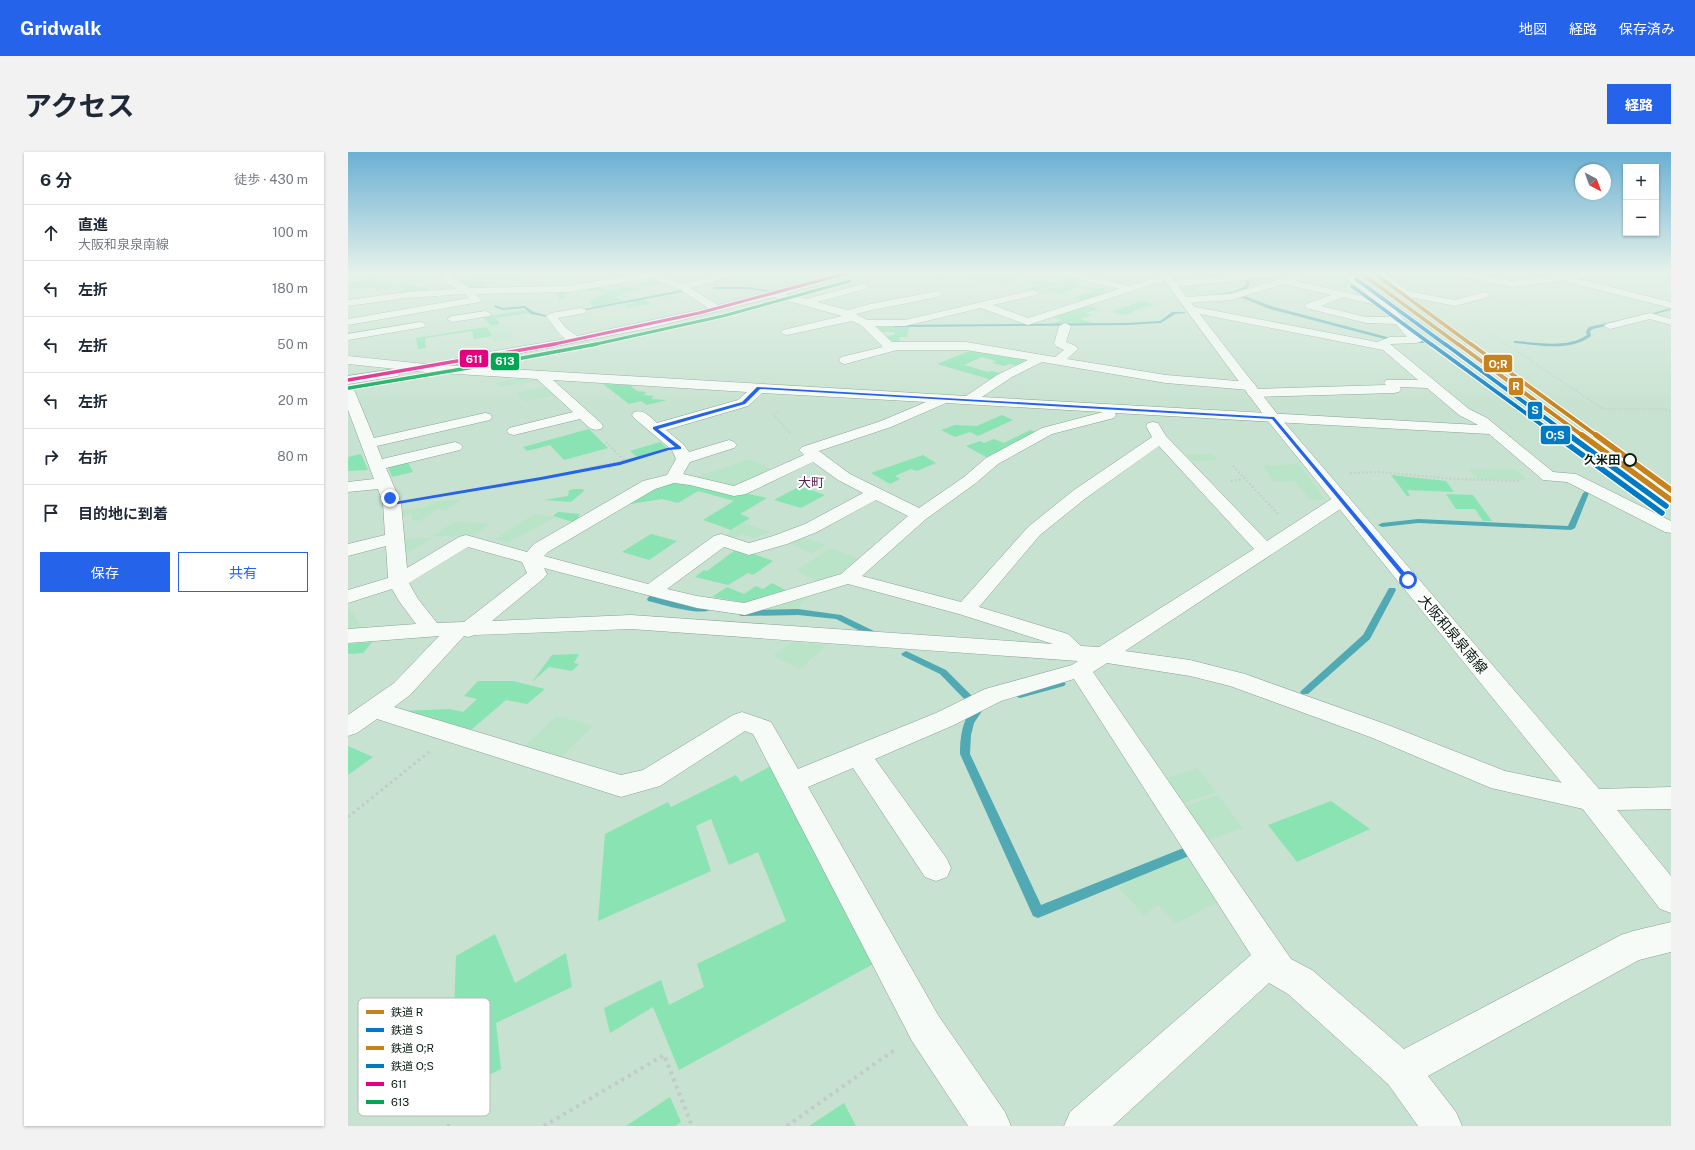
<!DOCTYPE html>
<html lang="ja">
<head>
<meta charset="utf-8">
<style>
  :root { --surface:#fff; --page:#f2f2f3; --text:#1f2937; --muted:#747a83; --line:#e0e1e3; --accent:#2563eb }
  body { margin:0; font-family:"Public Sans","Noto Sans JP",sans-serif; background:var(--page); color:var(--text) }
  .controls { position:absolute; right:12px; top:12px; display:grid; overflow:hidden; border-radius:0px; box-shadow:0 1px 3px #0004 }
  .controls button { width:36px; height:36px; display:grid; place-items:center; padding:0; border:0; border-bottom:1px solid var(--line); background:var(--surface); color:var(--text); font:20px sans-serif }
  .compass { position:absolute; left:1227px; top:12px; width:36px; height:36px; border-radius:50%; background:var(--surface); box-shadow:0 1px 3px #0004; rotate:139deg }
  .stop { position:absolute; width:12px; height:12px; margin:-9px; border:3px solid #2563eb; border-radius:50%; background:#fff }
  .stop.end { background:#2563eb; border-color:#fff; box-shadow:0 1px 4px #0008 }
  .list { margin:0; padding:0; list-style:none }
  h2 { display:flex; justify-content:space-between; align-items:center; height:52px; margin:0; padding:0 16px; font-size:17px }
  h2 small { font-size:13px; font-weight:400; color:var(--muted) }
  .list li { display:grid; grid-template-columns:26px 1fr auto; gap:12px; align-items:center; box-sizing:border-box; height:56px; padding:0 16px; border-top:1px solid var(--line) }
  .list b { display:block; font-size:15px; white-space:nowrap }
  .list p { margin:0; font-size:13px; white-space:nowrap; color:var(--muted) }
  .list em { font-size:13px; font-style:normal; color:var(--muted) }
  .actions { display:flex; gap:8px; padding:12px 16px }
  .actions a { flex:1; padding:9px 0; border:1px solid var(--accent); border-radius:0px; text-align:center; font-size:14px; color:var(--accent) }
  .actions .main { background:var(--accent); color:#fff }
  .icon { flex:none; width:22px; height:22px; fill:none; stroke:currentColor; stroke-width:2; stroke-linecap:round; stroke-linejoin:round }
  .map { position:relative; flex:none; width:1323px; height:974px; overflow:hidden; border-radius:0px }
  header { display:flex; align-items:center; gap:24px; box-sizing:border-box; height:56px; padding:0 20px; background:var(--accent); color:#fff }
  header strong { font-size:19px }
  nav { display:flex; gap:22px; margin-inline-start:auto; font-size:14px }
  .intro { display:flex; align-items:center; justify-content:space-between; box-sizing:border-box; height:96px; padding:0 24px }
  h1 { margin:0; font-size:28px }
  .button { padding:10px 18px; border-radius:0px; background:var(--accent); color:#fff; font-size:14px; font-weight:700 }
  main { display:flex; gap:24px; padding:0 24px }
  aside { flex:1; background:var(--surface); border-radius:0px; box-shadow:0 1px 3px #0004 }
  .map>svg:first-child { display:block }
  .built { fill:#b9e4c8 }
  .green { fill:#8ae3b2 }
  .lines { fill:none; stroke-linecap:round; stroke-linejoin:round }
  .stream { fill:#51a9b4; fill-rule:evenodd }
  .minor-casing { stroke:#8a9f92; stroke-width:1 }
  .major-casing { stroke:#8a9f92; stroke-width:1 }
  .path-far4 { stroke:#c3cbc6; stroke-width:1; stroke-dasharray:1 1.5; stroke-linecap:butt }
  .path-far3 { stroke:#c3cbc6; stroke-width:1.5; stroke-dasharray:1 2; stroke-linecap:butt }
  .path-far2 { stroke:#c3cbc6; stroke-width:2; stroke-dasharray:1.5 2.5; stroke-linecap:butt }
  .path-far1 { stroke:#c3cbc6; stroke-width:3; stroke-dasharray:2.5 3.5; stroke-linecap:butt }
  .path { stroke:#c3cbc6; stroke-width:4; stroke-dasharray:3 4.5; stroke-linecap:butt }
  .minor { fill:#f7fbf8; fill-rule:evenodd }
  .major { fill:#f7fbf8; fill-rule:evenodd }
  .bus-1-far1-casing { stroke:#fff; stroke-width:4.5 }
  .bus-1-casing { stroke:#fff; stroke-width:5.5 }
  .bus-2-far1-casing { stroke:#fff; stroke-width:4.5 }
  .bus-2-casing { stroke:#fff; stroke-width:5.5 }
  .bus-1-far1 { stroke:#e5007d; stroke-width:3 }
  .bus-1 { stroke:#e5007d; stroke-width:3.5 }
  .bus-2-far1 { stroke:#00a651; stroke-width:3 }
  .bus-2 { stroke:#00a651; stroke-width:3.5 }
  .rail-1-far2-casing { stroke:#fff; stroke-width:5 }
  .rail-1-far1-casing { stroke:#fff; stroke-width:6 }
  .rail-1-casing { stroke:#fff; stroke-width:8 }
  .rail-2-far2-casing { stroke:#fff; stroke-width:5 }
  .rail-2-far1-casing { stroke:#fff; stroke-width:6 }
  .rail-2-casing { stroke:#fff; stroke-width:8 }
  .rail-3-far2-casing { stroke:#fff; stroke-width:5 }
  .rail-3-far1-casing { stroke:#fff; stroke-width:6 }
  .rail-3-casing { stroke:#fff; stroke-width:8 }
  .rail-4-far2-casing { stroke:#fff; stroke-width:5 }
  .rail-4-far1-casing { stroke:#fff; stroke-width:6 }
  .rail-4-casing { stroke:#fff; stroke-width:8 }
  .rail-1-far2 { stroke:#c7821c; stroke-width:3.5 }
  .rail-1-far1 { stroke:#c7821c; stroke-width:4 }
  .rail-1 { stroke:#c7821c; stroke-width:5.5 }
  .rail-2-far2 { stroke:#007ac2; stroke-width:3.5 }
  .rail-2-far1 { stroke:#007ac2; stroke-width:4 }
  .rail-2 { stroke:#007ac2; stroke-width:5.5 }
  .rail-3-far2 { stroke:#c7821c; stroke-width:3.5 }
  .rail-3-far1 { stroke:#c7821c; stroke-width:4 }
  .rail-3 { stroke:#c7821c; stroke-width:5.5 }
  .rail-4-far2 { stroke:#007ac2; stroke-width:3.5 }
  .rail-4-far1 { stroke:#007ac2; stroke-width:4 }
  .rail-4 { stroke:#007ac2; stroke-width:5.5 }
  .route { fill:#2563eb }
  .stop-dot { fill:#fff; stroke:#091c11; stroke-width:2 }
  .labels { text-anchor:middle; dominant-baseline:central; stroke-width:4; stroke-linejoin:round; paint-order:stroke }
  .far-stop-label { font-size:12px; font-weight:bold; fill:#091c11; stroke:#fff; text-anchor:end }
  .far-neighbourhood-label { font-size:13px; fill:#57204c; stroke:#fff }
  .street-label { font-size:14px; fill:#091c11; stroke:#fff }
  .key { fill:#fff; stroke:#b5bbb8; stroke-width:1 }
  .key-label { font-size:11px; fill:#091c11 }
  .line-badge { stroke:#fff; stroke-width:1.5 }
  .badge-label { font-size:11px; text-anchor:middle; font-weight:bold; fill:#fff }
</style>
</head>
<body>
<header>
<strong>Gridwalk</strong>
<nav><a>地図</a><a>経路</a><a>保存済み</a></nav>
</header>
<div class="intro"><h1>アクセス</h1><a class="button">経路</a></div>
<main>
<aside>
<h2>6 分<small>徒歩 · 430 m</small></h2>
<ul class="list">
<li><svg class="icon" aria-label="ahead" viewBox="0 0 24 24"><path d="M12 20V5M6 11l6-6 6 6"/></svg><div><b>直進</b><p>大阪和泉泉南線</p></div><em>100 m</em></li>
<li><svg class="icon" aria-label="left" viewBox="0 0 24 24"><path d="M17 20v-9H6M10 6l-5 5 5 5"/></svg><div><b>左折</b></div><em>180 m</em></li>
<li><svg class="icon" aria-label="left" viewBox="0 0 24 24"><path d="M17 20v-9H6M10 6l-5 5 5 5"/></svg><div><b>左折</b></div><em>50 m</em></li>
<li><svg class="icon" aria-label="left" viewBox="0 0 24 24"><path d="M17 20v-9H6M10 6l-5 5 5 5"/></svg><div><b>左折</b></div><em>20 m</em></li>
<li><svg class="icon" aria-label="right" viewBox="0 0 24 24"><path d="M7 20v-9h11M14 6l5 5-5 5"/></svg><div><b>右折</b></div><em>80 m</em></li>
<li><svg class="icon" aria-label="arrive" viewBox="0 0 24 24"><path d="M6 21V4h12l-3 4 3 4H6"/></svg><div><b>目的地に到着</b></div></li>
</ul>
<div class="actions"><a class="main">保存</a><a>共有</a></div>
</aside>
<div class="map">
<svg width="1323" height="974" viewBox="0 0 1323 974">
  <rect width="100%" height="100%" fill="#c7e2d0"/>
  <path class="built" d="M164,121H268L222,128Z
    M841,134H847L853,139L881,138L883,140L843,144L835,136L842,135Z
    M156,172L167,186L147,190L138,175Z
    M169,226L190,227L192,229L152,235L148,231Z
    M197,235L206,243L176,250L168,241Z
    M864,302L869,308L844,309L838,303Z
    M402,307L427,319L388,336L345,326Z
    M951,312L977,347L962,348L947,329L926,330L914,314Z
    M1121,317L1168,318L1179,328L1130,327Z
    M116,346L98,358L90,357L71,369L64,368V362L53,365L52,359L82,354L83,351Z
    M186,362L207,365L159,391L147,387Z
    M106,370L142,372L124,384H84Z
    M396,371L422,380L405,386L394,382L384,388L373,385Z
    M451,384L477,393L464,401L436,389Z
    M85,386L56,403L54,387Z
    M483,396L512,407L495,422L469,430L448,418Z
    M463,441L449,457H411Z
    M0,454L13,474L15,478L0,479Z
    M444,490L479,493L452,517L425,504Z
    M209,564L245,574L210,608L174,596Z
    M849,616L868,640L833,652L815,627Z
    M870,643L895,676L860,688L836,655Z
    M841,702L871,749L828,771L810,753L796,763L771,736L777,729Z"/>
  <path class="green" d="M154,121L175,123L161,127L155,124L131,128L137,135L121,137L117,135L122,134L113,128Z
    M576,121H590L609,124L625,121L633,122L639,121H683L665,126H666L660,128L666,130L658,133L647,129L637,130L620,125H596Z
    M702,121H711L731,126L686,139L679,137L691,133L676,129L686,126L704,131L721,126Z
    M28,122L33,125L23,128L31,131L76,135L84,141L54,143L49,140L57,138L49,134L29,138L26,136L0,137V132L2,131L19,128L16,124Z
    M735,126L739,127L726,132L747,137L757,136L755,138L764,141L737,149L725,146L748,139L731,135L709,142L700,139L694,141L689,140Z
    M309,129L313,131L289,136L293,138H302L282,140L268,145L275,149L245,155L241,151L256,140L223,138L215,144H242L218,145L211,149V144H207L209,138L248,133L255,137H261L263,138L272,136L268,133H273L279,136L292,134L289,132Z
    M326,144L327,145L300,149L303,152L279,156L276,153L287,151L283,148L295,146L300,149Z
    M792,149L807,153C800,155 788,157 783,160L784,161L778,163L764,160Z
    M738,153L751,157L737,161L744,163L732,167L746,171L703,172L714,168L703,165Z
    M179,158L182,161L148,166L152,172L143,174L135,165Z
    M138,175L144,184L126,187L124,179L77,186L78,196L70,197L68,186Z
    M529,175H561L559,185H552L551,191H546L538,184L546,183L547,180H534Z
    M626,197L686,208L671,214L661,212L656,214L644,211L648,209L634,205L616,213L640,220L644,219L656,222L644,228L589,212Z
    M255,232L282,233L289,239L299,240L295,243L306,244L303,247L319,248L299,253L293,249L281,252Z
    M654,263L665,268L630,284L622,280L607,285L593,278L607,273L629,274Z
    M241,277L260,296L216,308L202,293L179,299L175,295Z
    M682,278L688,280L640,306L618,294L632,289L636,291L646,287L656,291Z
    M312,290L319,296L289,305L282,299Z
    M13,302L20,318L0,319V305Z
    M575,303L588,311L569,319L563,317L547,324L552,327L542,332L523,321Z
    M58,307L65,320L44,325L39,312Z
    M1043,323L1098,329L1106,340L1059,338L1062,344H1059Z
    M333,328L419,346L392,362L402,366L383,378L355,368L386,349L350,339L330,351L314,347L283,352L277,350L296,339Z
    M452,334L477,343L453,356L426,348Z
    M227,337H235L236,339L223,350L196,348L220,344L221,338Z
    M1098,342L1125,343L1144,369H1135L1127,357H1108Z
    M210,360L232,362L230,365L240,366L231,372L205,364Z
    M303,382L329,389L301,408L274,400Z
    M390,396L425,409L405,423L400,421L380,433L347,425L356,418L359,419Z
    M424,431L439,439L400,451L364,445L379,435L396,442L408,434L415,437Z
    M24,490L15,501L0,502V492Z
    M231,502L226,511L231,512L224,519L201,515L184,530L204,503Z
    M130,529H165L197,537L179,552L158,548L123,578L53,559L102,557L115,560L129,547L116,544Z
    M0,594L25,605L0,623Z
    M425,613L529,810L331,918L305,855L262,881L256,856L313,828L321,853L356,835L349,812L438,769L410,700L381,713L363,667L348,674L363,719L250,769L257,682L320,650L323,655L388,623L393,630Z
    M983,649L1022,677L949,710L920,673Z
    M147,782L167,831L218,801L224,835L148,871L153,917L103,942L108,804Z
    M322,945L333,970L328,974H278Z
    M496,951L508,974H461Z"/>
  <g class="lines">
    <path class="stream" d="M344,121H348L350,122L348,123Z
      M895,121H899L902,132L899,137L888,141L926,155L1054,189H1080L1082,190L1080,191H1052L922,157L884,142L865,145V143L884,140L896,135L899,130Z
      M952,121H957L940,127L937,126Z
      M366,135H400L424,139L422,140L400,137H365Z
      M334,138L335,140L233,159L231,158Z
      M147,153L155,156L177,154L186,160L201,164L199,165L183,162L176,156L155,158L146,155Z
      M1323,156V158L1292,166L1290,165Z
      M824,160H836L838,161L827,162L813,171L779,173L547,175L545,174L547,173L779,171L812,169Z
      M1268,169L1270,171L1245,177L1242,179L1243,184C1222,200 1191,193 1167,191L1165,190L1167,189C1189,190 1219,197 1239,183L1238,179L1241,175Z
      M1238,339L1241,341L1227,376L1223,378L1070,371L1034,375L1030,373L1034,371L1070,367L1220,374L1235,341Z
      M309,435H315L316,437L309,446L337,452L359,454L363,457C355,465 312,452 300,449L299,447Z
      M1041,436H1047L1048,438L1022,487L960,542H954L952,540L954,538L1015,483Z
      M450,457L493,463L532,482L533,484L532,486H526L488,467L450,463L393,464L389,461L393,458Z
      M558,499L598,518L636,556L626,571L623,583L622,602L693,753L843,693C848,695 850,697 852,702L850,706L846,707L841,704L695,764L690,766L685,764L612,602C612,585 614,569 625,556L592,522L555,504L553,502Z
      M713,529L716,530L718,532L716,534L672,546L669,545L667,543L669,541Z"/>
    <defs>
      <path id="minor" d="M94,121H102L105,126L122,136L221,134L296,121H307L334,132L376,121H389L388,123L342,136L370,153L491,121H505L503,123L437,142L458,147L515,132L518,133L520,135L518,137L469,150L500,158L522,152L590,139L595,142L590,145L524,158L508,162L519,168H557L685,138L688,139L690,141L688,143L645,153L680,166L771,137L715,123L714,121H728L782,134L818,122L821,123L823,125L821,127L680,173L633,156L557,174H527L544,190H618L707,205L716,198L708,194L706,192L711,174L717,171L723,174L718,190L728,194L730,197L719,207L818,223L901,230L906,231L908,234L906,237L901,238L818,231L694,210L664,225L634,245L1130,273L1111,263L1079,236L1052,235L1053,237L1051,240L1046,241L906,245L901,244L899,241L901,238L906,237L1038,233L1036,231L1038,228H1070L1035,198L842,160L837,157L842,154L1029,190L1042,185H1059L1048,172L1018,171L958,156L957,154L958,152L983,143L936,132L883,148L839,151L834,148L839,145L882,142L949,122L954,125L947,129L1023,146L992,121H1003L1036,146V149L1040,150L1074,188L1072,190L1068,191L1042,192L1121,257L1139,266L1205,320L1228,322L1323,369V381L1317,380L1219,330L1195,328L1141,282L767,261L768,263L766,266L704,282L650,312L628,331L578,367L514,424L613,450L680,375L726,338L804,285L798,274L800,271L805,270L810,271L818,284L919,389L988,344L994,343L1000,344L1003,348L1000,352L777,499L842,508L897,522L1040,573L1157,619L1244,637L1254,640L1258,648L1254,656L1244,659L1143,636L1022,585L882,534L842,524L759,511L745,520L943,807L964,818L1056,897L1273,783L1285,779L1323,770V800L1291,808L1080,924L1108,960L1114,974H1070L1040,932L940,842L921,831L765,974H716L722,960L903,803L726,527L653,549L606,573L527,607L599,707L603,716L599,725L588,729L577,725L505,616L460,635L590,863L657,960L663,974H620L564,889L405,582L397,579L312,634L273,645L29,567L9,581L0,584V563L46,531L91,484L0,491V477L68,472L51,449L44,437L0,451V438L40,426L38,394L0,404V392L37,383L35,351L30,337L0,340V330L26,327L0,258V236L5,237L7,240L26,286L137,261L142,262L144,265L142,268L29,294L34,307L107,290L112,292L115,295L112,298L38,316L53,351L59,416L111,385L118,383L179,400L186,392L295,329L319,323L328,307L324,298L286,266L284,263L286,260C296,257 302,265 309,271L390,248L399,240L205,228L253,271L255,274L253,277C243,280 239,273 232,267L166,283L161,282L159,279L161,276L225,260L189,227L77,220L0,212V204L77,212L618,244L649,223L680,208L618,198H549L497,212L493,211L491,208L493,205L535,195L513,173L504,169L439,183L435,182L433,180L435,178L494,164L426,145L306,175L112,213L108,212L106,209L108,206L112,205L217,187L210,180L198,164L203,161L233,156L237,157L238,159L237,161L210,166L218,176L229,184L360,156L333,138L304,126L221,140L128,142L133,148L132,150L0,173V167L121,146L117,142L58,146L0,154V148L58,140L109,137L98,130ZM995,145L1032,154L1042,165H1018L973,154ZM414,241L578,250L533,269L454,295L451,298L456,303L386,334L335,322L342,310L386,296L389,293L386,290L381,288L341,300L336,293L318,278L400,254ZM598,251L755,260L694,276L638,306L616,325L571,356L502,322L471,299L543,275ZM811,294L906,397L751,495L733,494L720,482L631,455L692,383L738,346ZM465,310L490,328L515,341L457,372L425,384L401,391L373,382L366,384L300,432L196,404L200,400L307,337L326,331L342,333L386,344L398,342ZM528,348L560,364L493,422L396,451L349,444L319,437L376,395L401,403L439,392L469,380ZM120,395L174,410L179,421L116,470L89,471L70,447L61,431ZM196,416L349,456L397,463L500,432L611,462L705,492L283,463L144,469L196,426L199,422ZM283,477L730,509L724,513L637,537L588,561L450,617L423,570L394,560L385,563L295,618L273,623L46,555L62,543L116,484L120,485L127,483Z
        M911,121L932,122L927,125L824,135L819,132L824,129Z
        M1024,121H1035L1060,139L1107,148L1136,140L1141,143L1140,145L1107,154L1057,144L1054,143Z
        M1107,121H1124L1164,129L1228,121H1252L1248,124L1227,126L1323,150V156L1219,130L1217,128L1164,135L1112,124Z
        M138,159L143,162L142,164L104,170L99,167L104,164Z
        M1302,161L1323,167V173L1302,167L1262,177L1256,174L1258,172Z
        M72,170L76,171L78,173L76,175L0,188V182Z
        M46,217L50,218L52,221L50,224L0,232V224Z"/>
      <path id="major" d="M811,121H820L930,263L1251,637L1323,635V657L1269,658L1323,724V761L1312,757L1234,656L920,269Z"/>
    </defs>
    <use href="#minor" class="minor-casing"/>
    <use href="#major" class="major-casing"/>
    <path class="path-far4" d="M1122,168L1159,193"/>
    <path class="path-far3" d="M1158,192L1255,257H1318L1323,260
      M431,258L426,263L443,282"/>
    <path class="path-far2" d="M258,290L277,309
      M885,314L931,363
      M1002,321L1031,320L1107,327L1171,329
      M883,329L895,327
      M69,347L216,322L304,302"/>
    <path class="path-far1" d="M0,665L81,600"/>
    <path class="path" d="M99,974H102
      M196,974L316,903L344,974
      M439,974L549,896"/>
    <use href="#minor" class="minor"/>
    <use href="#major" class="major"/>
    <defs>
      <path id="bus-1-far1" d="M202,193L351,161L500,121"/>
      <path id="bus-1" d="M0,228L207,192"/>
      <path id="bus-2-far1" d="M244,193L375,164L502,129"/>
      <path id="bus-2" d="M1,236L126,215L249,192"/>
    </defs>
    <use href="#bus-1-far1" class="bus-1-far1-casing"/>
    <use href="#bus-1" class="bus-1-casing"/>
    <use href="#bus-2-far1" class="bus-2-far1-casing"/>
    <use href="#bus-2" class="bus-2-casing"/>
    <use href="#bus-1-far1" class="bus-1-far1"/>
    <use href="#bus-1" class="bus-1"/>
    <use href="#bus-2-far1" class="bus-2-far1"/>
    <use href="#bus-2" class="bus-2"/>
    <defs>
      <path id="rail-1-far2" d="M1013,121L1111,193"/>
      <path id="rail-1-far1" d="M1110,192L1235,284"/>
      <path id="rail-1" d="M1234,283L1323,348"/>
      <path id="rail-2-far2" d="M1008,127L1098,193"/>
      <path id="rail-2-far1" d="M1097,192L1222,284"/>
      <path id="rail-2" d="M1221,283L1318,354"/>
      <path id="rail-3-far2" d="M1026,121L1124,193"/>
      <path id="rail-3-far1" d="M1123,192L1249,284"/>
      <path id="rail-3" d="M1248,283L1323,338"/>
      <path id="rail-4-far2" d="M1004,134L1084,193"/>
      <path id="rail-4-far1" d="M1083,192L1209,284"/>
      <path id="rail-4" d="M1207,283L1314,361"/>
    </defs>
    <use href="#rail-1-far2" class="rail-1-far2-casing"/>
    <use href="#rail-1-far1" class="rail-1-far1-casing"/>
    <use href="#rail-1" class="rail-1-casing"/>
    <use href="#rail-2-far2" class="rail-2-far2-casing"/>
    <use href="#rail-2-far1" class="rail-2-far1-casing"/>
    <use href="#rail-2" class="rail-2-casing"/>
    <use href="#rail-3-far2" class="rail-3-far2-casing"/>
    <use href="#rail-3-far1" class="rail-3-far1-casing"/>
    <use href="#rail-3" class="rail-3-casing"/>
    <use href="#rail-4-far2" class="rail-4-far2-casing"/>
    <use href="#rail-4-far1" class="rail-4-far1-casing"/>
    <use href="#rail-4" class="rail-4-casing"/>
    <use href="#rail-1-far2" class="rail-1-far2"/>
    <use href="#rail-1-far1" class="rail-1-far1"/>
    <use href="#rail-1" class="rail-1"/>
    <use href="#rail-2-far2" class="rail-2-far2"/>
    <use href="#rail-2-far1" class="rail-2-far1"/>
    <use href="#rail-2" class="rail-2"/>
    <use href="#rail-3-far2" class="rail-3-far2"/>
    <use href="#rail-3-far1" class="rail-3-far1"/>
    <use href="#rail-3" class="rail-3"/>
    <use href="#rail-4-far2" class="rail-4-far2"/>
    <use href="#rail-4-far1" class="rail-4-far1"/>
    <use href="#rail-4" class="rail-4"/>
  </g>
  <linearGradient id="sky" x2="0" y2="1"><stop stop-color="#6bb0d3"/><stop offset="0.47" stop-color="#e6f2ea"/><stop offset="1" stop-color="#e6f2ea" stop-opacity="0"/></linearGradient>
  <rect width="1323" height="257" fill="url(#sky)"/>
  <path class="route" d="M409,235L926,265L1063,428L1058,429L924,267L412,237L397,252L310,277L333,295V297L321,298L272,313L193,328L44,353L42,352L39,346L44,345L46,350L193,325L271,310L319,296L327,295L305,277V275L394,250Z"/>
  <circle class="stop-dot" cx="1282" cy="308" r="6"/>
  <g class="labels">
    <g class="far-stop-label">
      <text x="1272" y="308">久米田</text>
    </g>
    <g class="far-neighbourhood-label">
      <text x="463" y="330">大町</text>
    </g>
    <g class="street-label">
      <text transform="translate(1105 482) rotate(50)">大阪和泉泉南線</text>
    </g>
  </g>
  <rect x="10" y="846" width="132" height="118" rx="6" class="key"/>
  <rect x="18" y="858" width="18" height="4" fill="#c7821c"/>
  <rect x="18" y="876" width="18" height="4" fill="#007ac2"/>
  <rect x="18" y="894" width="18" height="4" fill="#c7821c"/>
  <rect x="18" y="912" width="18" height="4" fill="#007ac2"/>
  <rect x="18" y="930" width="18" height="4" fill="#e5007d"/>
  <rect x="18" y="948" width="18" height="4" fill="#00a651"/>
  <g class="key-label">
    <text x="43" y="864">鉄道 R</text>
    <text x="43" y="882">鉄道 S</text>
    <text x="43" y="900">鉄道 O;R</text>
    <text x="43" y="918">鉄道 O;S</text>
    <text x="43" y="936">611</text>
    <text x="43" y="954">613</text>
  </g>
  <g class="line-badge">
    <rect x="111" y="197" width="30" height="19" rx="4" fill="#e5007d"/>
    <rect x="142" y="200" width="30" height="19" rx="4" fill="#00a651"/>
    <rect x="1135" y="202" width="30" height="19" rx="4" fill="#c7821c"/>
    <rect x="1160" y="225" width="16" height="19" rx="4" fill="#c7821c"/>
    <rect x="1179" y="249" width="16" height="19" rx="4" fill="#007ac2"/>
    <rect x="1192" y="273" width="31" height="20" rx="4" fill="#007ac2"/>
  </g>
  <g class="badge-label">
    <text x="126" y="211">611</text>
    <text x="157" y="213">613</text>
    <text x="1150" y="216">O;R</text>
    <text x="1168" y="238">R</text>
    <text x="1187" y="262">S</text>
    <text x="1207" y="287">O;S</text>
  </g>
</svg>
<div class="controls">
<button>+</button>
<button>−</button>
</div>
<svg class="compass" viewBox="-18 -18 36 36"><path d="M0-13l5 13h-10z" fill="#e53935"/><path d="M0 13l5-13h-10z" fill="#747a83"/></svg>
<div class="stop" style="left:1060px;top:428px"></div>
<div class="stop end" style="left:42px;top:346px"></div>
</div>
</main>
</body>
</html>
